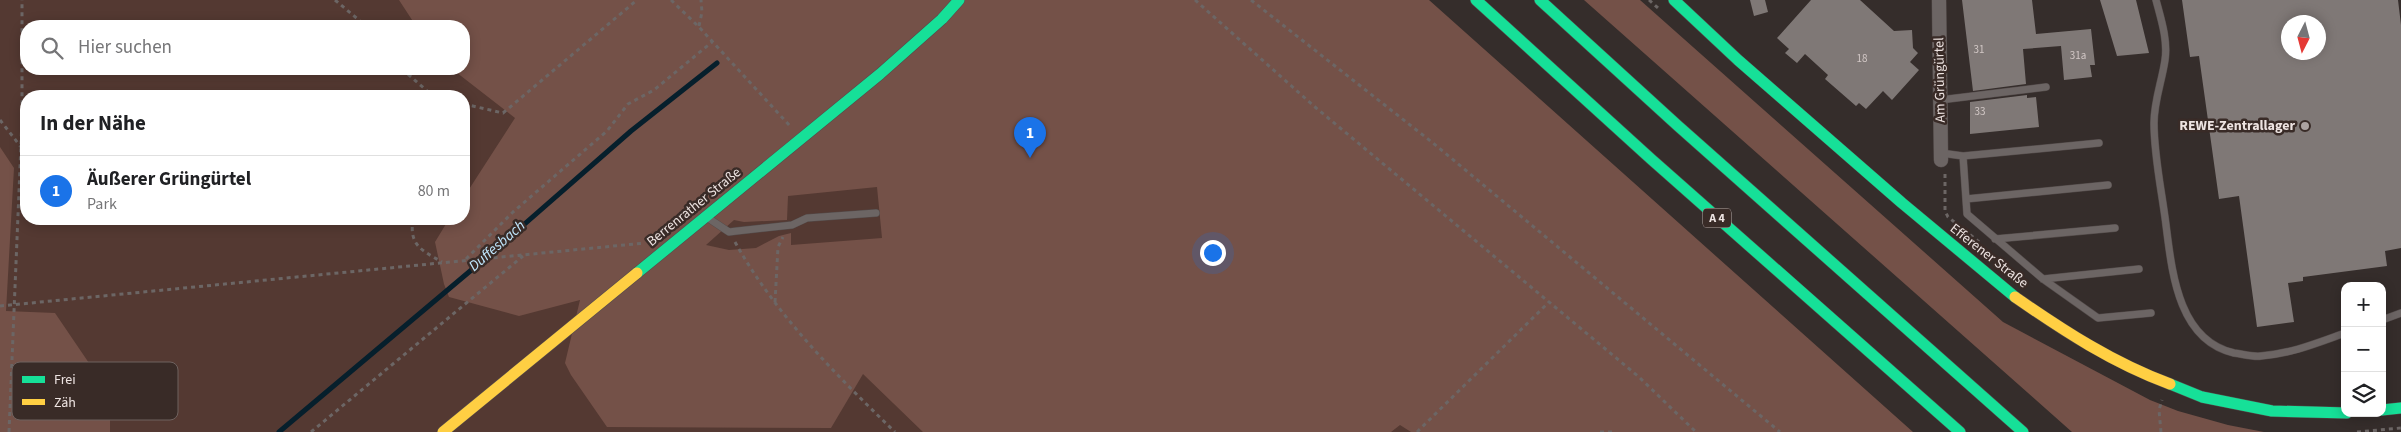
<!DOCTYPE html>
<html lang="de">
<head>
<meta charset="utf-8">
<style>
  :root { --surface:#fff; --page:#f6f6f6; --text:#202124; --muted:#757577; --line:#e0e0e0; --accent:#1a73e8 }
  body { margin:0; font-family:"Source Sans 3",sans-serif; background:var(--page); color:var(--text) }
  .controls { position:absolute; right:15px; bottom:15px; display:grid; overflow:hidden; border-radius:10px; box-shadow:0 2px 12px #0003 }
  .controls button { width:45px; height:45px; display:grid; place-items:center; padding:0; border:0; border-bottom:1px solid var(--line); background:var(--surface); color:var(--text); font:25px sans-serif }
  .compass { position:absolute; left:2281px; top:15px; width:45px; height:45px; border-radius:50%; background:var(--surface); box-shadow:0 2px 12px #0003; rotate:186deg }
  .you { position:absolute; left:1212px; top:252px; width:18px; height:18px; margin:-12px; border:4px solid #fff; border-radius:50%; background:#1a73e8; box-shadow:0 0 0 8px #1a73e833 }
  .badge { display:grid; place-items:center; width:32px; height:32px; border-radius:50%; background:var(--accent); color:#fff; font-size:16px; font-weight:700 }
  .pin { position:absolute; translate:-50% -41px; filter:drop-shadow(0 1px 2px #0008) }
  .pin::after { content:''; position:absolute; top:26px; width:18px; height:15px; background:inherit; clip-path:polygon(0 0,100% 0,50% 100%) }
  .list { margin:0; padding:0; list-style:none }
  h2 { display:flex; justify-content:space-between; align-items:center; height:65px; margin:0; padding:0 20px; font-size:21px }
  h2 small { font-size:16px; font-weight:400; color:var(--muted) }
  .list li { display:grid; grid-template-columns:32px 1fr auto; gap:15px; align-items:center; box-sizing:border-box; height:70px; padding:0 20px; border-top:1px solid var(--line) }
  .list b { display:block; font-size:19px; white-space:nowrap }
  .list p { margin:0; font-size:16px; white-space:nowrap; color:var(--muted) }
  .list em { font-size:16px; font-style:normal; color:var(--muted) }
  .icon { flex:none; width:28px; height:28px; fill:none; stroke:currentColor; stroke-width:2; stroke-linecap:round; stroke-linejoin:round }
  .map { position:relative; flex:none; width:2401px; height:432px; overflow:hidden }
  .search { position:absolute; background:var(--surface); box-shadow:0 2px 12px #0003; left:20px; top:20px; width:450px; height:55px; display:flex; align-items:center; gap:12px; box-sizing:border-box; padding:0 18px; border-radius:20px; color:var(--muted); font-size:19px }
  .panel { position:absolute; background:var(--surface); box-shadow:0 2px 12px #0003; left:20px; top:90px; width:450px; height:135px; border-radius:20px }
  .map>svg:first-child { display:block }
  .green { fill:#543932; fill-rule:evenodd }
  .forest { fill:#745148; fill-rule:evenodd }
  .lines { fill:none; stroke-linecap:round; stroke-linejoin:round }
  .stream { stroke:#061f2c; stroke-width:5 }
  .building { fill:#7f7876; fill-rule:evenodd }
  .lane-casing { stroke:#534b4a; stroke-width:8 }
  .street-casing { stroke:#534b4a; stroke-width:15 }
  .fast-casing { stroke:#534b4a; stroke-width:12 }
  .slow-casing { stroke:#534b4a; stroke-width:12 }
  .path { stroke:#6c6665; stroke-width:3; stroke-dasharray:4 4; stroke-linecap:butt }
  .lane { stroke:#6c6564; stroke-width:7 }
  .street { stroke:#6c6564; stroke-width:14 }
  .fast { stroke:#16e098; stroke-width:11 }
  .slow { stroke:#ffcf43; stroke-width:11 }
  .poi-dot { fill:#ada3a1; stroke:#392b27; stroke-width:2 }
  .labels { text-anchor:middle; dominant-baseline:central; stroke-width:5; stroke-linejoin:round; paint-order:stroke }
  .number-label { font-size:11px; fill:#d2c8c6 }
  .shield { fill:#392b27; stroke:#b7aca9; stroke-width:1 }
  .shield-label { font-size:12px; font-weight:bold; fill:#ede3e1 }
  .street-label { font-size:14px; fill:#ede3e1; stroke:#392b27 }
  .poi-label { font-size:14px; font-weight:bold; fill:#ede3e1; stroke:#392b27; text-anchor:end }
  .water-label { font-size:15px; font-style:italic; fill:#c1e8ff; stroke:#392b27 }
  .key { fill:#392b27; stroke:#6f625f; stroke-width:1 }
  .key-label { font-size:14px; fill:#ede3e1 }
</style>
</head>
<body>
<div class="map">
<svg width="2401" height="432" viewBox="0 0 2401 432">
  <rect width="100%" height="100%" fill="#352d2b"/>
  <path class="green" d="M0,0H1420L1906,432H0ZM26,26H464V69H26ZM26,96H464V219H26Z"/>
  <path class="forest" d="M399,0H1429L1913,432H1411L1400,425L1391,432H923L863,374L831,428L607,427L571,375L565,363L580,300L519,316L449,297L444,284L435,242L449,219H464V197L515,118L452,69H464V26H416ZM877,187L882,238L791,245V233L779,236L756,248L729,250L706,245L734,220L744,222L787,220L788,196Z
    M1584,0H1640L2003,322L2150,400L2178,411L2228,425L2264,432H2072Z
    M0,147L14,168L6,311L55,313L110,394V432H0Z"/>
  <g class="lines">
    <path class="stream" d="M279,432L488,256L631,131L717,63"/>
  </g>
  <path class="building" d="M1750,0H1765L1768,12L1754,16Z
    M1811,0H1860L1894,31L1912,30L1913,48L1918,53L1910,62L1919,70L1892,100L1883,91L1866,109L1859,103L1856,106L1825,79L1828,75L1805,54L1797,63L1785,53L1789,49L1777,38Z
    M1962,0H2032L2036,34L2091,29L2095,65H2090L2092,77L2064,80L2061,46L2023,49L2026,84L1973,91Z
    M2100,0H2136L2149,53L2117,56Z
    M2182,0H2398L2401,25V248L2385,251L2387,266L2303,277V281L2288,283L2294,322L2257,327L2239,196L2219,199L2199,56L2190,57ZM2288,22H2318V52H2288Z
    M2027,95V98L2036,97L2039,127L1970,134V102Z"/>
  <g class="lines">
    <defs>
      <path id="lane" d="M2156,0C2161,19 2168,40 2165,60C2162,81 2154,101 2154,123C2154,157 2162,192 2166,225C2172,272 2178,340 2234,353C2243,354 2252,357 2261,356C2290,354 2317,343 2345,333
        M1940,100L2046,87
        M1941,153L1963,156L2099,143
        M1963,156L1967,214L2043,279L2098,318L2151,313
        M1966,199L2108,185
        M708,218L729,232L737,231L792,225L807,218L876,213
        M1995,239L2115,228
        M2043,279L2139,269
        M2382,320L2401,313"/>
      <path id="street" d="M1939,0L1941,160"/>
      <path id="fast" d="M1476,0L1651,159L1960,432
        M1540,0L1677,125L2023,432
        M1674,0L1738,60L1902,203L2015,297
        M637,273L880,74L942,19L959,0
        M2170,384L2202,397L2272,411L2347,413
        M2382,410L2401,408"/>
      <path id="slow" d="M2015,297C2064,331 2113,363 2170,384
        M443,432L637,273"/>
    </defs>
    <use href="#lane" class="lane-casing"/>
    <use href="#street" class="street-casing"/>
    <use href="#fast" class="fast-casing"/>
    <use href="#slow" class="slow-casing"/>
    <path class="path" d="M335,0L366,26
      M671,0L699,27L790,126
      M1195,0L1315,107L1639,377L1696,432
      M1251,0L1433,143L1780,432
      M1649,0L1658,8
      M699,26L702,12L701,0
      M402,69L433,96
      M464,104L503,113L637,0
      M0,120L21,147
      M1945,174V211L1948,217L1979,242
      M413,219C409,245 421,250 442,262
      M735,242C775,314 836,375 895,432
      M466,259L513,212L607,131L628,104L654,90L712,42
      M775,302L778,247L783,237
      M0,306L645,243
      M9,432L22,119V0
      M311,432L523,256
      M1417,432L1549,302
      M1600,432H1615
      M2161,432L2159,410L2162,400
      M2357,432L2401,428"/>
    <use href="#lane" class="lane"/>
    <use href="#street" class="street"/>
    <use href="#fast" class="fast"/>
    <use href="#slow" class="slow"/>
  </g>
  <circle class="poi-dot" cx="2305" cy="126" r="5"/>
  <g class="labels">
    <g class="number-label">
      <text x="1979" y="49">31</text>
      <text x="2078" y="55">31a</text>
      <text x="1862" y="58">18</text>
      <text x="1980" y="111">33</text>
    </g>
    <rect class="shield" x="1703" y="208.5" width="28" height="19" rx="4"/>
    <g class="shield-label">
      <text x="1717" y="218">A 4</text>
    </g>
    <g class="street-label">
      <text transform="translate(1940 80) rotate(-91)">Am Grüngürtel</text>
      <text transform="translate(694 207) rotate(-39)">Berrenrather Straße</text>
      <text transform="translate(1989 256) rotate(38)">Efferener Straße</text>
    </g>
    <g class="poi-label">
      <text x="2295" y="126">REWE-Zentrallager</text>
    </g>
    <g class="water-label">
      <text transform="translate(497 246) rotate(-41)">Duffesbach</text>
    </g>
  </g>
  <rect x="12" y="362" width="166" height="58" rx="8" class="key"/>
  <rect x="22" y="376" width="23" height="7" fill="#16e098"/>
  <rect x="22" y="399" width="23" height="6" fill="#ffcf43"/>
  <g class="key-label">
    <text x="54" y="384">Frei</text>
    <text x="54" y="407">Zäh</text>
  </g>
</svg>
<div class="controls">
<button>+</button>
<button>−</button>
<button><svg class="icon" aria-label="layers" viewBox="0 0 24 24"><path d="M12 4l9 5-9 5-9-5zM3 14l9 5 9-5"/></svg></button>
</div>
<svg class="compass" viewBox="-18 -18 36 36"><path d="M0-13l5 13h-10z" fill="#e53935"/><path d="M0 13l5-13h-10z" fill="#757577"/></svg>
<div class="you"></div>
<div class="pin badge" style="left:1030px;top:158px">1</div>
<div class="search"><svg class="icon" aria-label="search" viewBox="0 0 24 24"><circle cx="10" cy="10" r="6"/><path d="M15 15l6 6"/></svg>Hier suchen</div>
<section class="panel">
<h2>In der Nähe<small></small></h2>
<ul class="list">
<li><span class="badge">1</span><div><b>Äußerer Grüngürtel</b><p>Park</p></div><em>80 m</em></li>
</ul>
</section>
</div>
</body>
</html>
